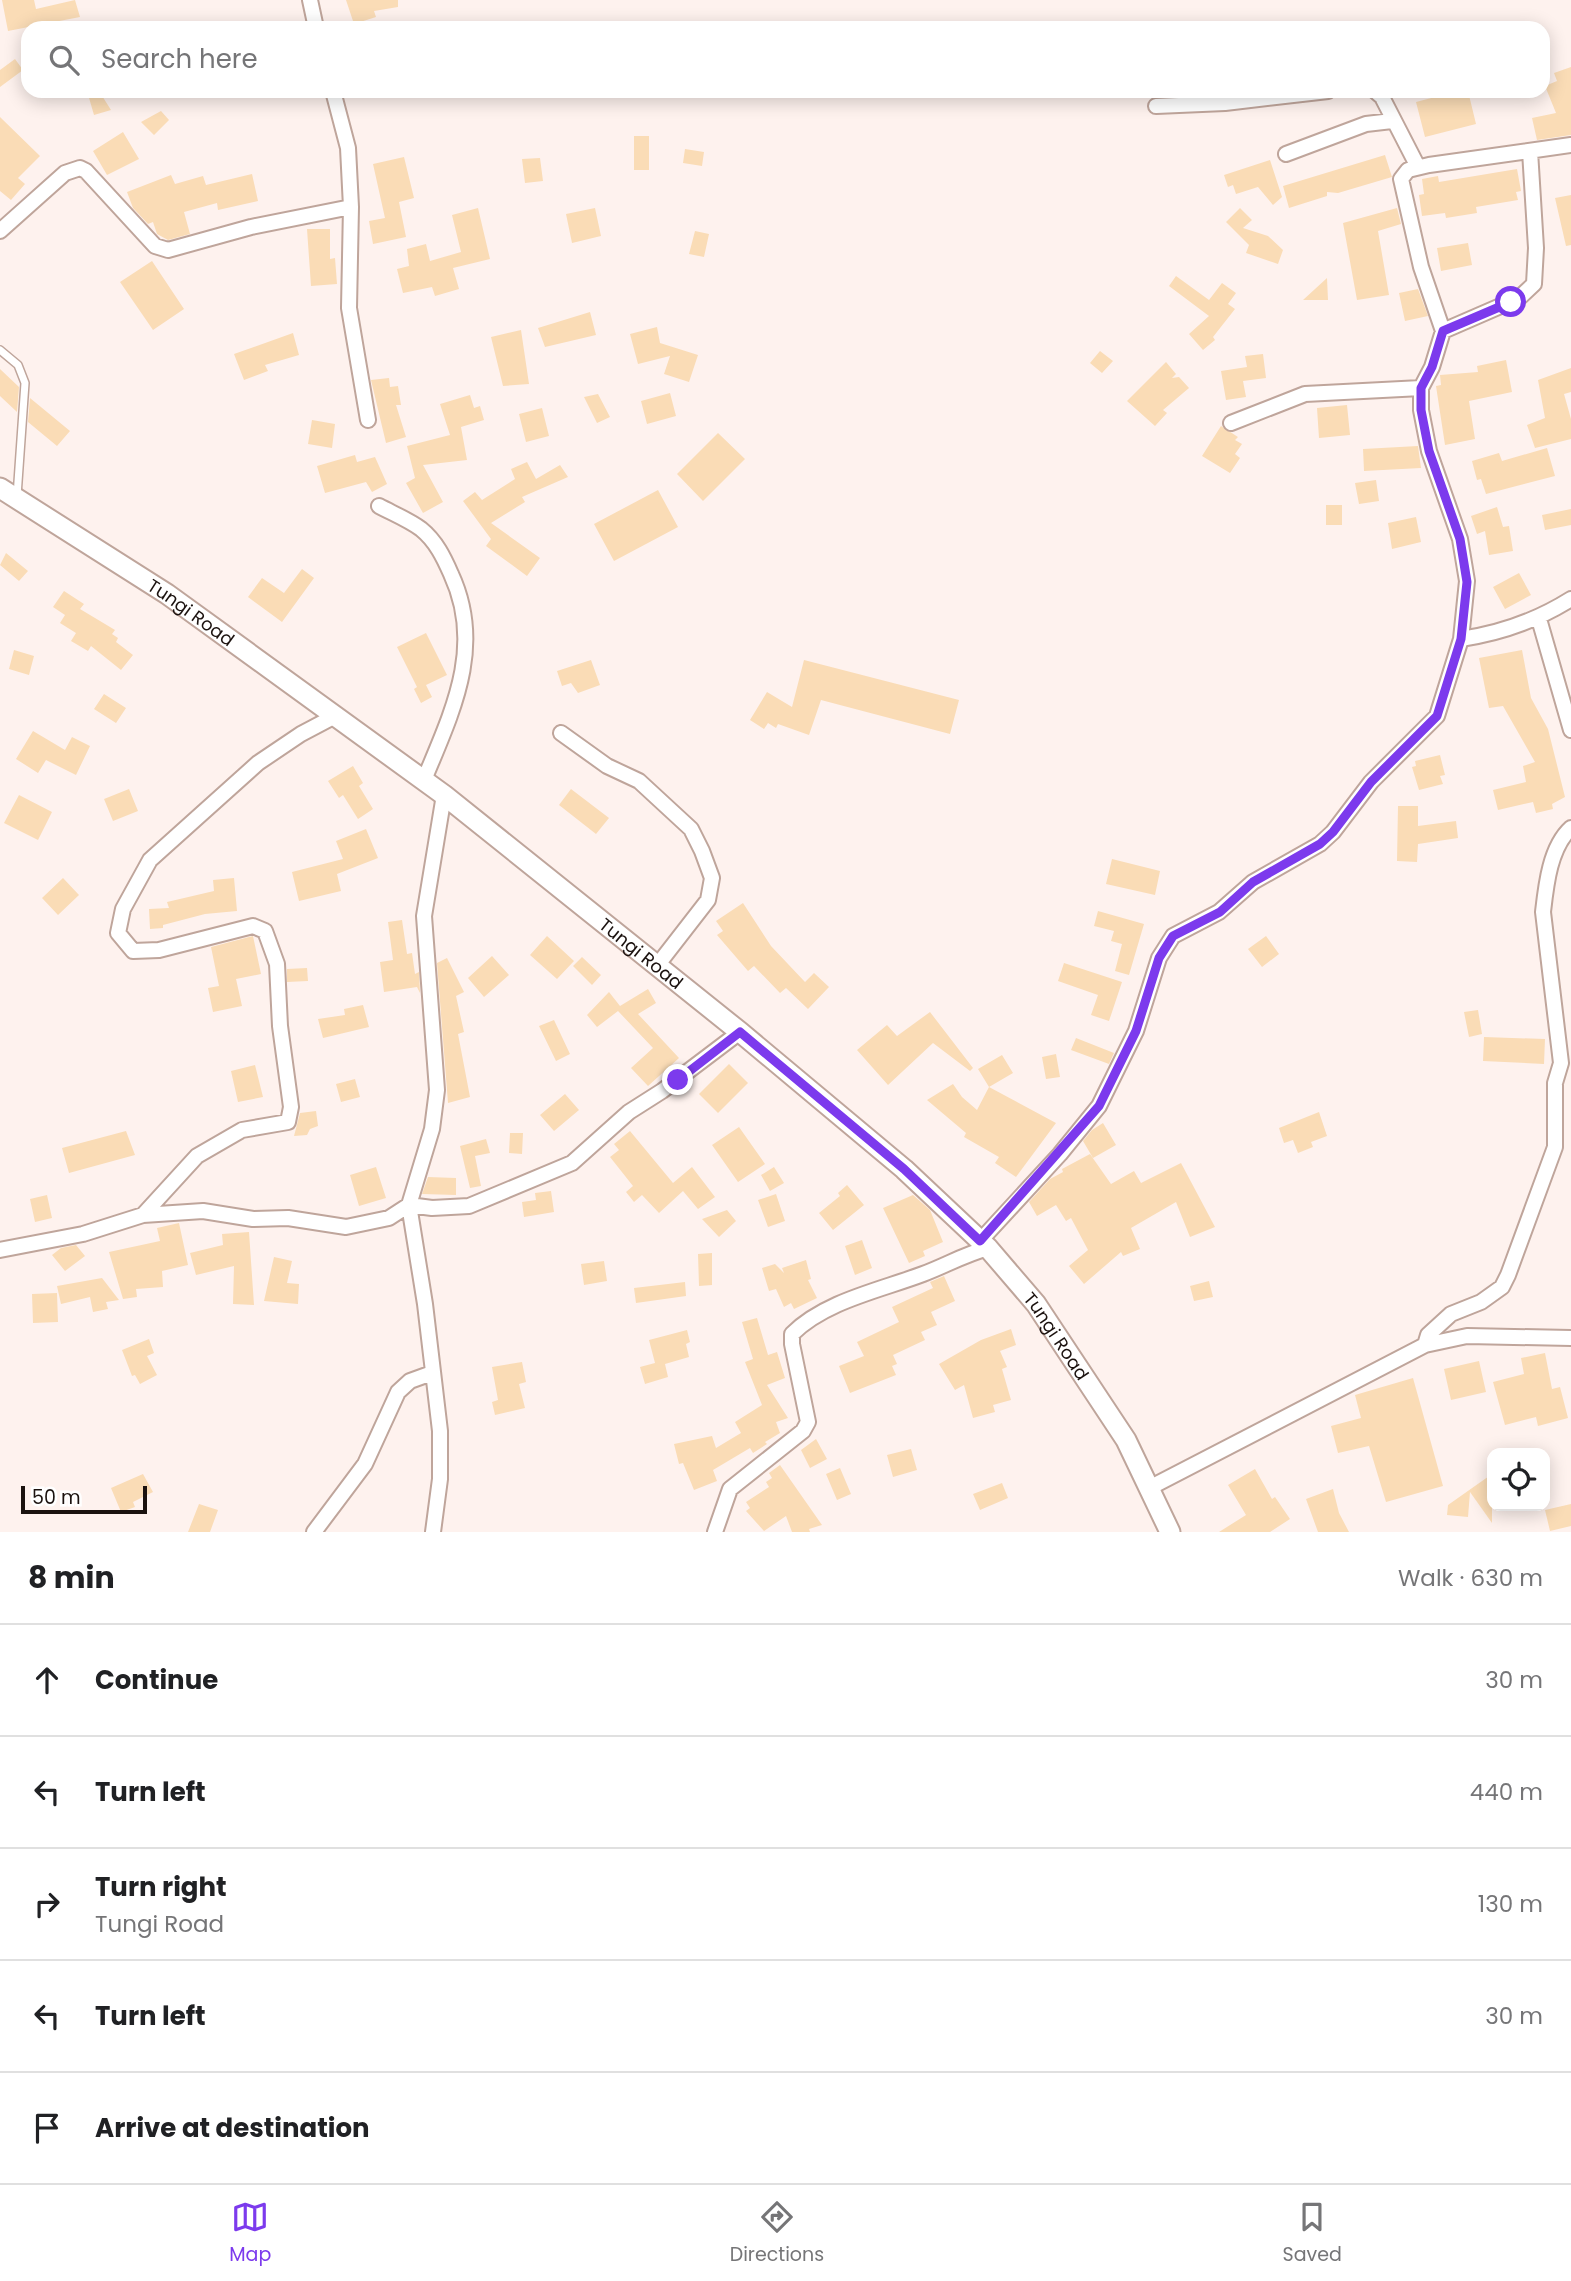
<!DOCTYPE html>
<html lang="en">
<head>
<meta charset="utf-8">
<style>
  :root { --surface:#fff; --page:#f2f2f2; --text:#202124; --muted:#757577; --line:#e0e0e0; --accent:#7c3aed }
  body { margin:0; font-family:Poppins,sans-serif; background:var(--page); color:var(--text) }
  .controls { position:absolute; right:21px; bottom:21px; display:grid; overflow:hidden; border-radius:14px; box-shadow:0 4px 18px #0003 }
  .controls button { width:63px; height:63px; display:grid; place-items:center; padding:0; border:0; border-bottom:2px solid var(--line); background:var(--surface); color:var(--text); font:35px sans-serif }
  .scale { position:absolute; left:21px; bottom:18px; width:126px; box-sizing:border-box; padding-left:7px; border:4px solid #1b120f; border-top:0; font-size:19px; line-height:24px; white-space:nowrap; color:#1b120f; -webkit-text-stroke:5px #fff; paint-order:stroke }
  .stop { position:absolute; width:21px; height:21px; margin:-16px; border:5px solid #7c3aed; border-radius:50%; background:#fff }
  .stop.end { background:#7c3aed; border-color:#fff; box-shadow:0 2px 7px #0008 }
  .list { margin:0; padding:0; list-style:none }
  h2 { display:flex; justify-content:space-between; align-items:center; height:91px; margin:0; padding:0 28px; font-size:30px }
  h2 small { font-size:23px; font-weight:400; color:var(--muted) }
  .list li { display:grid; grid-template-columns:46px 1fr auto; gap:21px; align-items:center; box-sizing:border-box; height:112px; padding:0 28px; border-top:2px solid var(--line) }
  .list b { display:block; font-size:26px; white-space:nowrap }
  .list p { margin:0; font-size:23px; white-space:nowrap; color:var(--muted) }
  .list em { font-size:23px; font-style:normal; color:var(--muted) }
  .icon { flex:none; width:38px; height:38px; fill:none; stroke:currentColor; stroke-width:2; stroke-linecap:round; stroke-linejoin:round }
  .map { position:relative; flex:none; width:1571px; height:1532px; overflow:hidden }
  .search { position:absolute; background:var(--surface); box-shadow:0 4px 18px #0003; left:21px; right:21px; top:21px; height:77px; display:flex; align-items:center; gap:18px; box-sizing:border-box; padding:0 24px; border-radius:21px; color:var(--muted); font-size:26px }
  .sheet { height:651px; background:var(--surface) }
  nav { display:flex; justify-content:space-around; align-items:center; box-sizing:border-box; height:98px; border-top:2px solid var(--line); background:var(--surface); font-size:19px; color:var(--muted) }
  nav a { display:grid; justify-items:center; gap:4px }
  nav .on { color:var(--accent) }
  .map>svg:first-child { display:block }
  .building { fill:#fadcb6 }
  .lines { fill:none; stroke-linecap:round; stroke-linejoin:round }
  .service-casing { stroke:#bfa59b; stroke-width:10 }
  .minor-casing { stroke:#bfa59b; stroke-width:18 }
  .secondary-casing { stroke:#bfa59b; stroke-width:23 }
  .service { stroke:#fff; stroke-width:7 }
  .minor { stroke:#fff; stroke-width:14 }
  .secondary { stroke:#fff; stroke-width:19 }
  .route { stroke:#7c3aed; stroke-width:9 }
  .labels { text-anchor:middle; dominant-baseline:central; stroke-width:5; stroke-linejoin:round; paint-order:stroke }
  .street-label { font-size:18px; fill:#1b120f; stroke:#fff }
</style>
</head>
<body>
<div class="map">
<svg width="1571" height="1532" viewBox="0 0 1571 1532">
  <rect width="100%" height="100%" fill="#fef2ee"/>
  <path class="building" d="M2,0H34L36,9L75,0L80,17L8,31Z
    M346,0H398V7L374,11L376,17L354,24Z
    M15,59L23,70L0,87V70Z
    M1571,67V135L1537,140L1532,118L1556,113L1545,86L1557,81L1554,73Z
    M87,91H99L111,110L94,115Z
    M1437,91H1468L1476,124L1425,137L1416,102L1439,96Z
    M161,111L169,120L154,135L141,122Z
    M0,117L40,156L18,178L25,184L11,200L0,191Z
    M123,132L139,159L107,175L93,151Z
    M634,136H649V170H634Z
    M685,149L704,152L702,166L683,163Z
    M1385,155L1392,177L1338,193L1327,192V196L1289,208L1283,186Z
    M404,157L414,198L399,202L406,237L373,244L369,221L385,218L373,164Z
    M540,158L543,181L525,183L522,159Z
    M1270,160L1282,197L1273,205L1258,187L1236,194L1233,185L1228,187L1224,175Z
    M1517,169L1521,191L1516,192L1518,200L1476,207L1477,213L1446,218L1445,213L1422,216L1419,195L1424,194L1422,179L1438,176L1439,182Z
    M252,174L258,201L218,210L217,203L184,212L190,234L168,240L157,234L153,222L148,224L133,208L127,192L171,175L175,184L203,176L206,185Z
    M1571,195V245L1566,246L1555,198Z
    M478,208L490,259L453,268L459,289L435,296L432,287L403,293L397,269L409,266L407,249L426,244L430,261L461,252L452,215Z
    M595,208L601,236L572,243L566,214Z
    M1240,208L1252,220L1243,228L1268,236L1283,250L1278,264L1246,253L1249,245L1226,222Z
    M1397,208L1401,224L1378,231L1389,295L1357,300L1343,223Z
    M307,229H330V259L335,258L337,284L311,286Z
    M695,231L709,234L704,257L689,254Z
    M1468,243L1472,265L1441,271L1437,248Z
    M152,261L184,309L153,330L120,282Z
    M1176,276L1209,300L1222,283L1236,293L1228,304L1235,309L1213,337L1215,340L1203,350L1189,334L1209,316L1169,286Z
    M1327,278L1328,300H1303Z
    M1418,289L1428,316L1405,321L1399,293Z
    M590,312L596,335L545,347L538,328Z
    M657,327L660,343L698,355L689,382L664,374L670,356L638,364L630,334Z
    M521,330L529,384L503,386L491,337Z
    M293,333L299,355L265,365L268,371L244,380L234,354Z
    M1100,351L1113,361L1102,373L1090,363Z
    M1263,354L1266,378L1243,381L1246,397L1226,400L1221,371L1247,367L1245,356Z
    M1506,360L1512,392L1469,401L1475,439L1445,445L1436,386L1441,385L1440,375L1478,372L1477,366Z
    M1166,362L1176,374L1172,378L1179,377L1189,388L1163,410L1167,413L1155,426L1127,401Z
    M1571,368V392L1564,394L1571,419V439L1535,448L1527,425L1545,418L1538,380Z
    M0,369L19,387L17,412L0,396Z
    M389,378L390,387L398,386L401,405H396L406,437L386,443L371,380Z
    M670,393L676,416L647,424L641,401Z
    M598,394L610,417L597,423L584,397Z
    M470,395L474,408L480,406L484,420L461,427L467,460L423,465L443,502L423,513L406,483L415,478L407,446L450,435L440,404Z
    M30,398L70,431L57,446L28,422Z
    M1347,405L1350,435L1319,438L1317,408Z
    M542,408L549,436L526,442L519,414Z
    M312,420L335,424L332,448L308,444Z
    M1221,426L1238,437L1235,440L1242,444L1235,454L1240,458L1230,473L1202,456Z
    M718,433L745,459L703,501L677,474Z
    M1418,446L1421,468L1364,471L1363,449Z
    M1547,448L1555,476L1486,494L1481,479L1477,480L1472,461L1499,453L1502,461Z
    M355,455L357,462L375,457L387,484L372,492L366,482L325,493L317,466Z
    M527,462L536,479L560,465L568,477L522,497L525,502L491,523L540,558L527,576L486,546L491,539L463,501L475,492L482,500L515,479L511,469Z
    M1376,480L1379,501L1359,504L1355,483Z
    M658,490L678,527L614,561L594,524Z
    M1326,505H1342V525H1326Z
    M1497,507L1503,527L1509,526L1513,551L1489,555L1485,531L1477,534L1471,516Z
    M1571,509V525L1545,530L1542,515Z
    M1416,517L1421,542L1392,549L1388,523Z
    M6,553L28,571L19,581L0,565Z
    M302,569L314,578L282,622L248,597L262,578L284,593Z
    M1519,573L1531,595L1505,609L1493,587Z
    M64,591L84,604L80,609L115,630L112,634L118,638L116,642L133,655L121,670L91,646L88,651L71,641L76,633L60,623L65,615L53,607Z
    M426,633L447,675L426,685L432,697L421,703L414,689L417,687L397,647Z
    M14,650L34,656L29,675L9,669Z
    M1522,650L1531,698L1548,729L1565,797L1552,804L1553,809L1536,813L1533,802L1498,810L1493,790L1526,782L1523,766L1535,762L1503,706L1489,708L1479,658Z
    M591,660L600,685L578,693L571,683L562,686L557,671Z
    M804,660L959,700L950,734L821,700L809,735L778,724L776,728L768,723L764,729L750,720L767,692L792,707Z
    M104,694L126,708L116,723L94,709Z
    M33,731L65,750L72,737L90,746L76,775L46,760L38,773L16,759Z
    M1440,755L1445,775L1440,776L1443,784L1419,790L1412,767L1416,766L1415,761Z
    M353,766L363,783L359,786L373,809L358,819L343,795L339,798L328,781Z
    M129,789L138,811L113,821L104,799Z
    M571,789L609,818L596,834L559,805Z
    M19,795L52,812L38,840L4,823Z
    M1398,806H1418V826L1456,821L1458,838L1418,844L1417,862L1397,861Z
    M366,829L378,858L337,874L341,891L299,901L292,872L343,859L336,841Z
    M1112,859L1160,871L1155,895L1106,884Z
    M63,878L79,895L58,915L42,898Z
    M234,878L237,911L205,914L163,925V928L150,929L149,909L169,908L167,902L214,891L213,880Z
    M743,903L771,946L805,982L814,973L829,987L808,1009L786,988L780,993L754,966L748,971L717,935L723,931L716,921Z
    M1098,911L1144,924L1129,975L1115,971L1122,944L1111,941L1114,931L1094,926Z
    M402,920L407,954L412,953L415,974L419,972L420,993L417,987L384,992L380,962L393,960L388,922Z
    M253,936L261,974L236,979L242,1006L213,1012L208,988L219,986L211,947Z
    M547,936L574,961L557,979L530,955Z
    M1266,936L1279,954L1262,967L1248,949Z
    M492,956L509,975L484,997L468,978Z
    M582,957L601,975L592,985L573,966Z
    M447,958L464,992L456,996L464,1032L458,1034L470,1097L448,1103L437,963Z
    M1064,963L1122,982L1109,1021L1091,1015L1098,995L1058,981Z
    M307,968L308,981L287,982V969Z
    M648,989L656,1003L638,1014L679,1058L648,1086L631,1068L653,1048L618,1011L597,1027L587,1015L609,992L620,1006Z
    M363,1005L369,1027L323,1038L318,1019L345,1015L344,1009Z
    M1478,1010L1482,1034L1469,1037L1464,1012Z
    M930,1012L973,1068L970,1071L933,1043L888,1085L857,1050L887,1025L897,1036Z
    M554,1020L570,1054L556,1061L539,1026Z
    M1484,1037L1545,1039L1544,1064L1483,1061Z
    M1076,1038L1114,1053L1109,1064L1071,1050Z
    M1056,1054L1060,1077L1046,1079L1042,1057Z
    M1002,1055L1013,1073L989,1087L978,1069Z
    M729,1064L748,1083L718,1113L699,1094Z
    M255,1065L263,1097L238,1102L231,1071Z
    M355,1079L360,1097L341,1102L336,1084Z
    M953,1084L962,1097L977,1110L989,1087L1056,1123L1016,1177L995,1163L999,1157L964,1137L966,1133L927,1100Z
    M565,1094L579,1110L554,1131L540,1115Z
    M316,1111L318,1126L310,1129L307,1135L294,1136L300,1113Z
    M1319,1112L1327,1136L1311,1142L1313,1147L1298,1153L1293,1140L1284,1143L1279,1128Z
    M1103,1123L1116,1145L1093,1158L1083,1141L1092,1130Z
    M739,1127L765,1164L738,1182L712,1145Z
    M126,1131L135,1155L69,1173L62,1148Z
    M630,1131L673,1183L692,1167L715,1197L698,1209L683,1191L659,1213L642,1195L634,1202L626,1192L633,1186L610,1157L619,1150L614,1144Z
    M510,1133H523L522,1154L509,1153Z
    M486,1139L490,1153L475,1156L481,1186L470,1188L460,1146Z
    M1090,1154L1111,1184L1134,1171L1141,1183L1181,1163L1215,1227L1190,1237L1176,1202L1131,1228L1140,1249L1123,1256L1121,1252L1084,1284L1069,1266L1088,1250L1071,1218L1066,1221L1056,1205L1037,1216L1029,1202L1050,1179L1063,1172L1062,1169Z
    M376,1167L386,1198L359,1206L350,1175Z
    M774,1167L784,1183L770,1191L761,1175Z
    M428,1177L456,1178V1195L422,1194Z
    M847,1185L864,1205L833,1230L819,1213L840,1196L838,1193Z
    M551,1191L554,1212L524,1217L522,1202L536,1200L535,1193Z
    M776,1194L785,1221L768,1227L758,1200Z
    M47,1195L52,1218L35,1222L30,1199Z
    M913,1195L930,1210L943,1242L923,1251L925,1256L909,1263L883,1208Z
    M727,1210L736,1221L719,1237L702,1219Z
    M179,1223L188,1265L162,1271L163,1287L136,1289L137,1297L123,1299L109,1252L160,1241L157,1228Z
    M249,1232L254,1305L233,1304L234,1266L196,1275L190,1253L223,1245L222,1234Z
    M862,1240L872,1268L855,1275L845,1246Z
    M76,1245L85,1256L65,1271L52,1255L61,1248Z
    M712,1253V1285L699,1286L698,1254Z
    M274,1257L292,1261L287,1283L299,1284L298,1304L264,1301Z
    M806,1260L811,1279L808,1280L817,1298L794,1309L791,1303L784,1307L776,1289L769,1291L762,1268L775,1264L784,1273L782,1268Z
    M604,1261L607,1281L584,1285L581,1264Z
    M944,1276L955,1301L931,1312L937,1325L921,1332L925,1340L893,1355L897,1364L892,1366L896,1375L850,1393L839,1366L864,1356L857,1342L899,1322L892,1307L933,1288L930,1282Z
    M102,1278L119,1300L106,1302L108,1309L93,1312L90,1297L61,1304L57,1286Z
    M1209,1281L1213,1297L1194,1301L1190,1286Z
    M685,1282L686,1296L636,1303L634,1288Z
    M57,1293L58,1322L33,1323L32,1294Z
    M757,1318L768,1355L777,1352L785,1378L767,1385L788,1418L776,1422L780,1433L765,1442L767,1444L753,1453L750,1448L713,1470L717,1481L694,1490L683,1463L679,1464L674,1444L712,1436L716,1448L741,1433L735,1422L762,1405L745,1362L753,1359L742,1322Z
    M1011,1329L1016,1345L1000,1351L1007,1367L1002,1369L1011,1400L993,1405L995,1412L973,1418L964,1385L955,1390L939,1364L981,1340Z
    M687,1330L690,1342L686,1344L689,1357L665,1364L668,1377L645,1384L640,1367L655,1363L649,1340Z
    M149,1339L154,1353L147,1356L157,1375L140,1384L135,1375L132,1376L122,1350Z
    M1545,1353L1552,1389L1560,1387L1568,1418L1538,1426L1536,1417L1505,1425L1493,1382L1524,1374L1521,1358Z
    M1479,1361L1486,1392L1451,1400L1444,1369Z
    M522,1362L526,1382L519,1384L525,1408L495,1415L492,1402L498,1400L492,1367Z
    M1413,1378L1443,1486L1386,1502L1369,1446L1338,1453L1331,1426L1361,1418L1355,1395Z
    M816,1439L827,1459L810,1468L801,1450Z
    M911,1449L917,1470L893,1477L887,1455Z
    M780,1465L822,1525L809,1529L810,1532H792L786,1516L764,1531L746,1511L750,1508L746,1502L769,1487L766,1482L772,1478L769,1473Z
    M840,1468L851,1494L837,1500L826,1474Z
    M1255,1469L1272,1499L1275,1497L1290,1519L1270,1532H1219L1246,1515L1228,1485Z
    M143,1474L153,1492L133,1502L135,1507L121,1512L111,1488Z
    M1492,1474V1523L1470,1492L1468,1517L1447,1515L1448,1505Z
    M1002,1483L1008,1498L980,1510L973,1494Z
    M1333,1489L1339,1513L1349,1532H1318L1306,1499Z
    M199,1504L218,1510L210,1532H188Z
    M1571,1504V1526L1550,1531L1545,1510Z"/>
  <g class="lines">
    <defs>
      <path id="service" d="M0,350L18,365L25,383L17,496"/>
      <path id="minor" d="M310,0L316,28
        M333,91L348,148L351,207L349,308L368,420
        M1375,91L1382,97L1418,167
        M1156,106L1225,103L1328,91
        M1286,154L1366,124L1392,121
        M0,231L65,173L80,168L86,171L155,246L168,250L251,227L351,207
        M1443,331L1519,298L1534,284L1536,248L1530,151
        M1231,423L1305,394L1421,388
        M379,506C392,513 409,520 421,529C436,541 444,558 451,574C485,647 452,712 424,780
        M1539,619L1571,730
        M1461,639L1467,581L1460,539L1429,451L1421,410V388L1432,367L1443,331L1421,267L1401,179L1408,170L1429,165L1571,145
        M561,733L607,766L639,781L691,829L702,851L712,878L708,900L656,967
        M143,1215L197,1156L242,1130L288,1122L291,1107L280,1026L277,964L265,931L253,926L159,950L133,951L118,933L123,909L150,860L258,763L301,734L337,715
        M980,1241L1060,1154L1099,1106L1136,1031L1159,958L1173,936L1219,912L1253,882L1320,844L1333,832L1371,782L1437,716L1461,639C1502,633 1536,621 1571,599
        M0,1250L83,1234L143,1215L203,1211L253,1219L288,1218L346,1227L389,1218L409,1205L432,1208L469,1206L572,1163L629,1112L662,1091L740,1032
        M1425,1345L1428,1335L1451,1314L1481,1302L1502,1287L1508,1275L1555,1147V1083L1561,1063L1543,912C1546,885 1550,847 1571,828
        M1151,1487L1425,1345L1467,1336L1571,1338
        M314,1532L365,1464L398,1392L410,1381L432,1373
        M433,1532L440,1479V1431L425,1304L409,1205L432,1129L437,1090L424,916L444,795
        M715,1532L730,1489L803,1431L808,1422L792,1344V1334C825,1301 881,1290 923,1274C947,1265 963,1255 988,1248"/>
      <g id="secondary">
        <path id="s1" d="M0,488L167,594L444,795L740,1032L904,1169L988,1248L1036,1304L1126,1440L1170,1532"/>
      </g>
    </defs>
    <use href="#service" class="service-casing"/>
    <use href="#minor" class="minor-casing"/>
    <use href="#secondary" class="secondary-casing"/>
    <use href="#service" class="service"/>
    <use href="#minor" class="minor"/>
    <use href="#secondary" class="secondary"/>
  </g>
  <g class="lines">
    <path class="route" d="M678,1080L740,1032L904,1169L980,1241L1099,1106L1136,1031L1159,958L1173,936L1220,912L1253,882L1320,844L1333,832L1371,782L1437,716L1461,639L1467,582L1460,539L1429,451L1421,410V388L1432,367L1443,331L1511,302"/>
  </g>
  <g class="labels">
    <g class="street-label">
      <text stroke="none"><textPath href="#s1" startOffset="228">Tungi Road</textPath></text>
      <text stroke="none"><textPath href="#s1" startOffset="793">Tungi Road</textPath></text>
      <text stroke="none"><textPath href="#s1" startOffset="1360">Tungi Road</textPath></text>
    </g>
  </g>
</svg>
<div class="controls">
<button><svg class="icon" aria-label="locate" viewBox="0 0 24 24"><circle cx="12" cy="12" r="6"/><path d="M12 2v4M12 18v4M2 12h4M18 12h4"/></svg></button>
</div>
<div class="scale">50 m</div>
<div class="stop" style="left:1511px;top:302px"></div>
<div class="stop end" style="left:678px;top:1080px"></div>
<div class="search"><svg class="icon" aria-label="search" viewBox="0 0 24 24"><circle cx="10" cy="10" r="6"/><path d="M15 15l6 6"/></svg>Search here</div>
</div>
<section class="sheet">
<h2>8 min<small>Walk · 630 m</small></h2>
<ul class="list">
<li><svg class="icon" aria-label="ahead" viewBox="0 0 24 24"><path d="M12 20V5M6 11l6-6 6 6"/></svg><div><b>Continue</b></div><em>30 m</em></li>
<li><svg class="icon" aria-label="left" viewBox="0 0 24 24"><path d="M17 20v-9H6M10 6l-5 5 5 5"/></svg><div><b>Turn left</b></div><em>440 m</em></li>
<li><svg class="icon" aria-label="right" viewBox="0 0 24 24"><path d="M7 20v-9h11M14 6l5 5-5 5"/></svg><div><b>Turn right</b><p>Tungi Road</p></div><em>130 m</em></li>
<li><svg class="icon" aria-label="left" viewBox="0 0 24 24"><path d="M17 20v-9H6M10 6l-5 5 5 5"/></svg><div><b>Turn left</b></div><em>30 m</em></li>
<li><svg class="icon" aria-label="arrive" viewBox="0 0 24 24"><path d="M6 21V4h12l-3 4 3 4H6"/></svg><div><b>Arrive at destination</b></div></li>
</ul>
</section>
<nav>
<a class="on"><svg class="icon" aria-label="map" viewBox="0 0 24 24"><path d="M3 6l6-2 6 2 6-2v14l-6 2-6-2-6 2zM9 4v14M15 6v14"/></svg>Map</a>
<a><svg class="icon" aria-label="directions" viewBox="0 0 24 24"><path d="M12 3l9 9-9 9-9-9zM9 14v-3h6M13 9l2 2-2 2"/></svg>Directions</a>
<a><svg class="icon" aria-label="saved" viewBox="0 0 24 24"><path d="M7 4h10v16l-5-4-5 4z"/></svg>Saved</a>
</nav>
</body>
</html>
